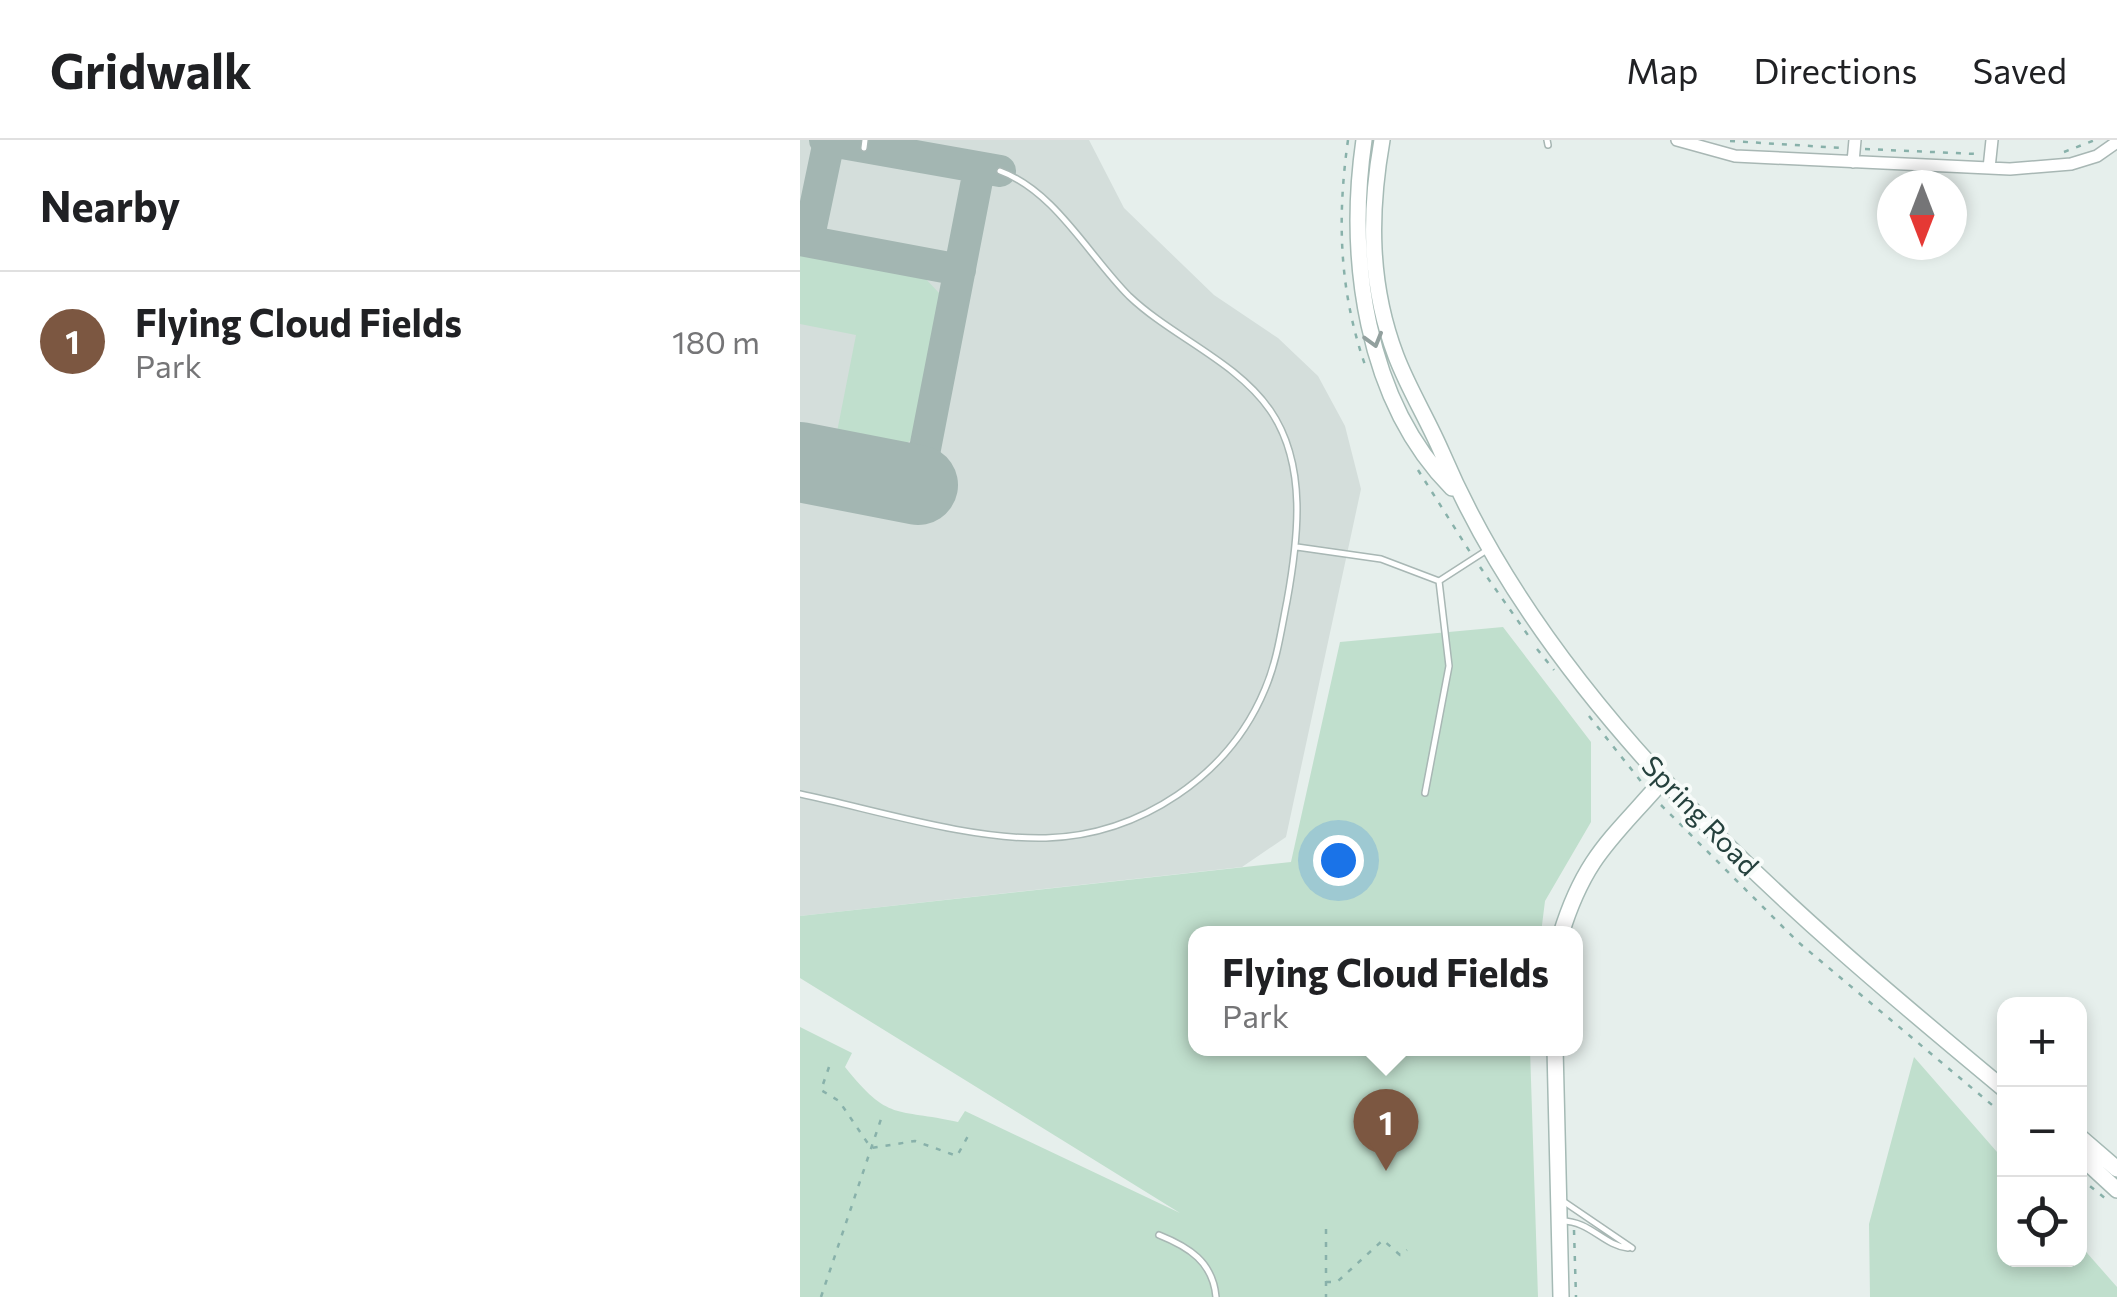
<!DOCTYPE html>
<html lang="en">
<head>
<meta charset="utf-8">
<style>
  :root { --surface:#fff; --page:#f2f2f2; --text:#202124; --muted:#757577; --line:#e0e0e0; --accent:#7c5741 }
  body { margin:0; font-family:Commissioner,sans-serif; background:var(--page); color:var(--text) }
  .controls { position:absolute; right:30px; bottom:30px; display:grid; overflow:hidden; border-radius:20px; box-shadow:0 5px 15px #0003 }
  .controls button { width:90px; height:90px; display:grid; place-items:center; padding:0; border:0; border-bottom:2px solid var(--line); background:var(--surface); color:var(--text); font:50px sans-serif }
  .compass { position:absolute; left:1077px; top:30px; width:90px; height:90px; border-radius:50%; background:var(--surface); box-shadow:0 5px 15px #0003; rotate:180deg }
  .you { position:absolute; left:538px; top:720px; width:35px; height:35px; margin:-25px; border:8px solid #fff; border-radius:50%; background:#1a73e8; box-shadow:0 0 0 15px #1a73e833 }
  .badge { display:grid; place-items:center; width:65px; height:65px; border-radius:50%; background:var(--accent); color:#fff; font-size:32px; font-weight:700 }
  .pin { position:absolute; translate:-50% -82px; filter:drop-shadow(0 2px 5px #0008) }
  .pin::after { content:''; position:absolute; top:52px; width:35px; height:30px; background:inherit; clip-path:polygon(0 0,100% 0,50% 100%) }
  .popup { position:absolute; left:388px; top:786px; width:395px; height:130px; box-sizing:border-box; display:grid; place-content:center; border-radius:20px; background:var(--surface); filter:drop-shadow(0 2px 8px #0005); font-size:32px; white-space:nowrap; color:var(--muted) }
  .popup b { font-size:38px; color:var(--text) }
  .popup::after { content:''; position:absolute; left:50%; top:100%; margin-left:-20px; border:20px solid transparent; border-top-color:var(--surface) }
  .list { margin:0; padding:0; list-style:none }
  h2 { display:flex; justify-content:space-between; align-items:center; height:130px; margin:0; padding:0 40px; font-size:42px }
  h2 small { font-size:32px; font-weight:400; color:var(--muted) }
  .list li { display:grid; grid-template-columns:65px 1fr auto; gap:30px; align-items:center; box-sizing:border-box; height:140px; padding:0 40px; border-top:2px solid var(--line) }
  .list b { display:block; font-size:38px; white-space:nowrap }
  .list p { margin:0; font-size:32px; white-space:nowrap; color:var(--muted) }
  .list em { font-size:32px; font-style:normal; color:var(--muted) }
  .icon { flex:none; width:55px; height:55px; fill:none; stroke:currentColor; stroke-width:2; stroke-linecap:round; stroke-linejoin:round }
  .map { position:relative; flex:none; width:1317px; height:1157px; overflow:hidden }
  header { display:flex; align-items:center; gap:60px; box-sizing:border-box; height:140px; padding:0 50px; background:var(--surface); border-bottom:2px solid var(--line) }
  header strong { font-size:48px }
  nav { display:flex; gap:55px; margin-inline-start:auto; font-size:35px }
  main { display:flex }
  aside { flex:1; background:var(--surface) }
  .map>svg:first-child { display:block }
  .built { fill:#d4dedb }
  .green { fill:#c0dfcd }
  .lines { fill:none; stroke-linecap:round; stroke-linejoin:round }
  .taxiway { stroke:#a3b6b2; stroke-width:32 }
  .runway { stroke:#a3b6b2; stroke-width:80 }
  .service-casing { stroke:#a8b7b4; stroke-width:8 }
  .minor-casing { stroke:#a8b7b4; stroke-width:14 }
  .secondary-casing { stroke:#a5bab5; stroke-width:18 }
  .path { stroke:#88b1aa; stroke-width:2.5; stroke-dasharray:5 8; stroke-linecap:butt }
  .service { stroke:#fff; stroke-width:5 }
  .minor { stroke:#fff; stroke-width:11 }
  .secondary { stroke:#fff; stroke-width:15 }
  .oneway { stroke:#92a09e }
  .labels { text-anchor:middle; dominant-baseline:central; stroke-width:8; stroke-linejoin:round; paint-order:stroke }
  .street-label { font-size:28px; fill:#25413d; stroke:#f7fbf9 }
</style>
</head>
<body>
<header>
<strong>Gridwalk</strong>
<nav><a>Map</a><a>Directions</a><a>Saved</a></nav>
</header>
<main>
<aside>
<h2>Nearby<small></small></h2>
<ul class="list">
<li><span class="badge">1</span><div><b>Flying Cloud Fields</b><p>Park</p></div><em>180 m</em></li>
</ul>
</aside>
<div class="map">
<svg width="1317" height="1157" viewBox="0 0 1317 1157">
  <rect width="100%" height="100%" fill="#e6efec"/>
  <path class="built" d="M0,0H289L324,68L414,155L478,198L518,236L545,286L561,349L486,697L442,727L0,776Z"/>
  <path class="green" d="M0,112L123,136L141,155L117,294L99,311L35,302L56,195L0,184Z
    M703,487L791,602V682L745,761L741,793L396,794V908L730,909L738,1157H0V887L52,913L45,927C89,982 95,968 158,982L165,971L380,1073L0,838V776L491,722L540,502Z
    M1114,917L1204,1020V1120H1280V1105L1317,1147V1157H1070L1069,1084Z"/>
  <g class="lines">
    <path class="taxiway" d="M25,0L200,31
      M0,100L160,130
      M8,101L29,1
      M118,345L179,30"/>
    <path class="runway" d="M0,322L118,345"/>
    <defs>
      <path id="service" d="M747,0L748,5
        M64,8L65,0
        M497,407L581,419L639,441L649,526L625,653
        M639,441L687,410
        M0,654C76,670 169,700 246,698C340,695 429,636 465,549C477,521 481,491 487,461C498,400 508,325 470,270C436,221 372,197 329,156C289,116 255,51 200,31
        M760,1059L832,1108
        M762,1081C790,1081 803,1105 828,1108
        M359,1095C389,1107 413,1122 416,1157"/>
      <path id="minor" d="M877,0L935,16L1210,29L1271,24L1297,16L1317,2
        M1053,22L1055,0
        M1189,28L1192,0"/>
      <path id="secondary" d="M564,0C547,117 565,260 652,348
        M582,0C569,74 569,145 596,216C609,250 628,280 642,313C752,572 992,773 1204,949
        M761,794C785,716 813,698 863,640
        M755,908L761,1157
        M1280,997L1317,1029
        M1280,1016L1317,1050"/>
    </defs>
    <use href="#service" class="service-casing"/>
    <use href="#minor" class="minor-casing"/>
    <use href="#secondary" class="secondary-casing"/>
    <path class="path" d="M548,0C537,78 539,150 565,225
      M930,1L1042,8
      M1065,9L1177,14
      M1264,12L1295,0
      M618,330L670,412
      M680,427L730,498
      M737,509L754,530
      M789,576L843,644
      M861,665L998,802L1204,975
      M29,927L21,950L39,961L71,1008L115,1001L157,1016L168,996
      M1280,1038L1306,1059
      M526,1089V1157
      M774,1090L776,1157
      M526,1142H537L583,1100L600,1115L607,1110
      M21,1157L81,979"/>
    <use href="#service" class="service"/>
    <use href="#minor" class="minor"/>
    <use href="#secondary" class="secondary"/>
  </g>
  <defs><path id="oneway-chevron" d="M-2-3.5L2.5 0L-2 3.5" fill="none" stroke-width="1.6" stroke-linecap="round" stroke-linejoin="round" transform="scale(2.5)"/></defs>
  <use class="oneway" href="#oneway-chevron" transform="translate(574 200) rotate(74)"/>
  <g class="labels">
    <g class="street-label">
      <text transform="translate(901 675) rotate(46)">Spring Road</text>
    </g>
  </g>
</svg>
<div class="controls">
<button>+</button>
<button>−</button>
<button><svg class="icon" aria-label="locate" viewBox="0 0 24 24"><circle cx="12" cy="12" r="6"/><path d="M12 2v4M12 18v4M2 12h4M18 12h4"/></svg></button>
</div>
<svg class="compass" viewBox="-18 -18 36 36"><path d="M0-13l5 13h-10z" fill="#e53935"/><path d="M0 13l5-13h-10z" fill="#757577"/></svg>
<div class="you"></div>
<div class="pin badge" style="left:586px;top:1031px">1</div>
<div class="popup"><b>Flying Cloud Fields</b>Park</div>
</div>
</main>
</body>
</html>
